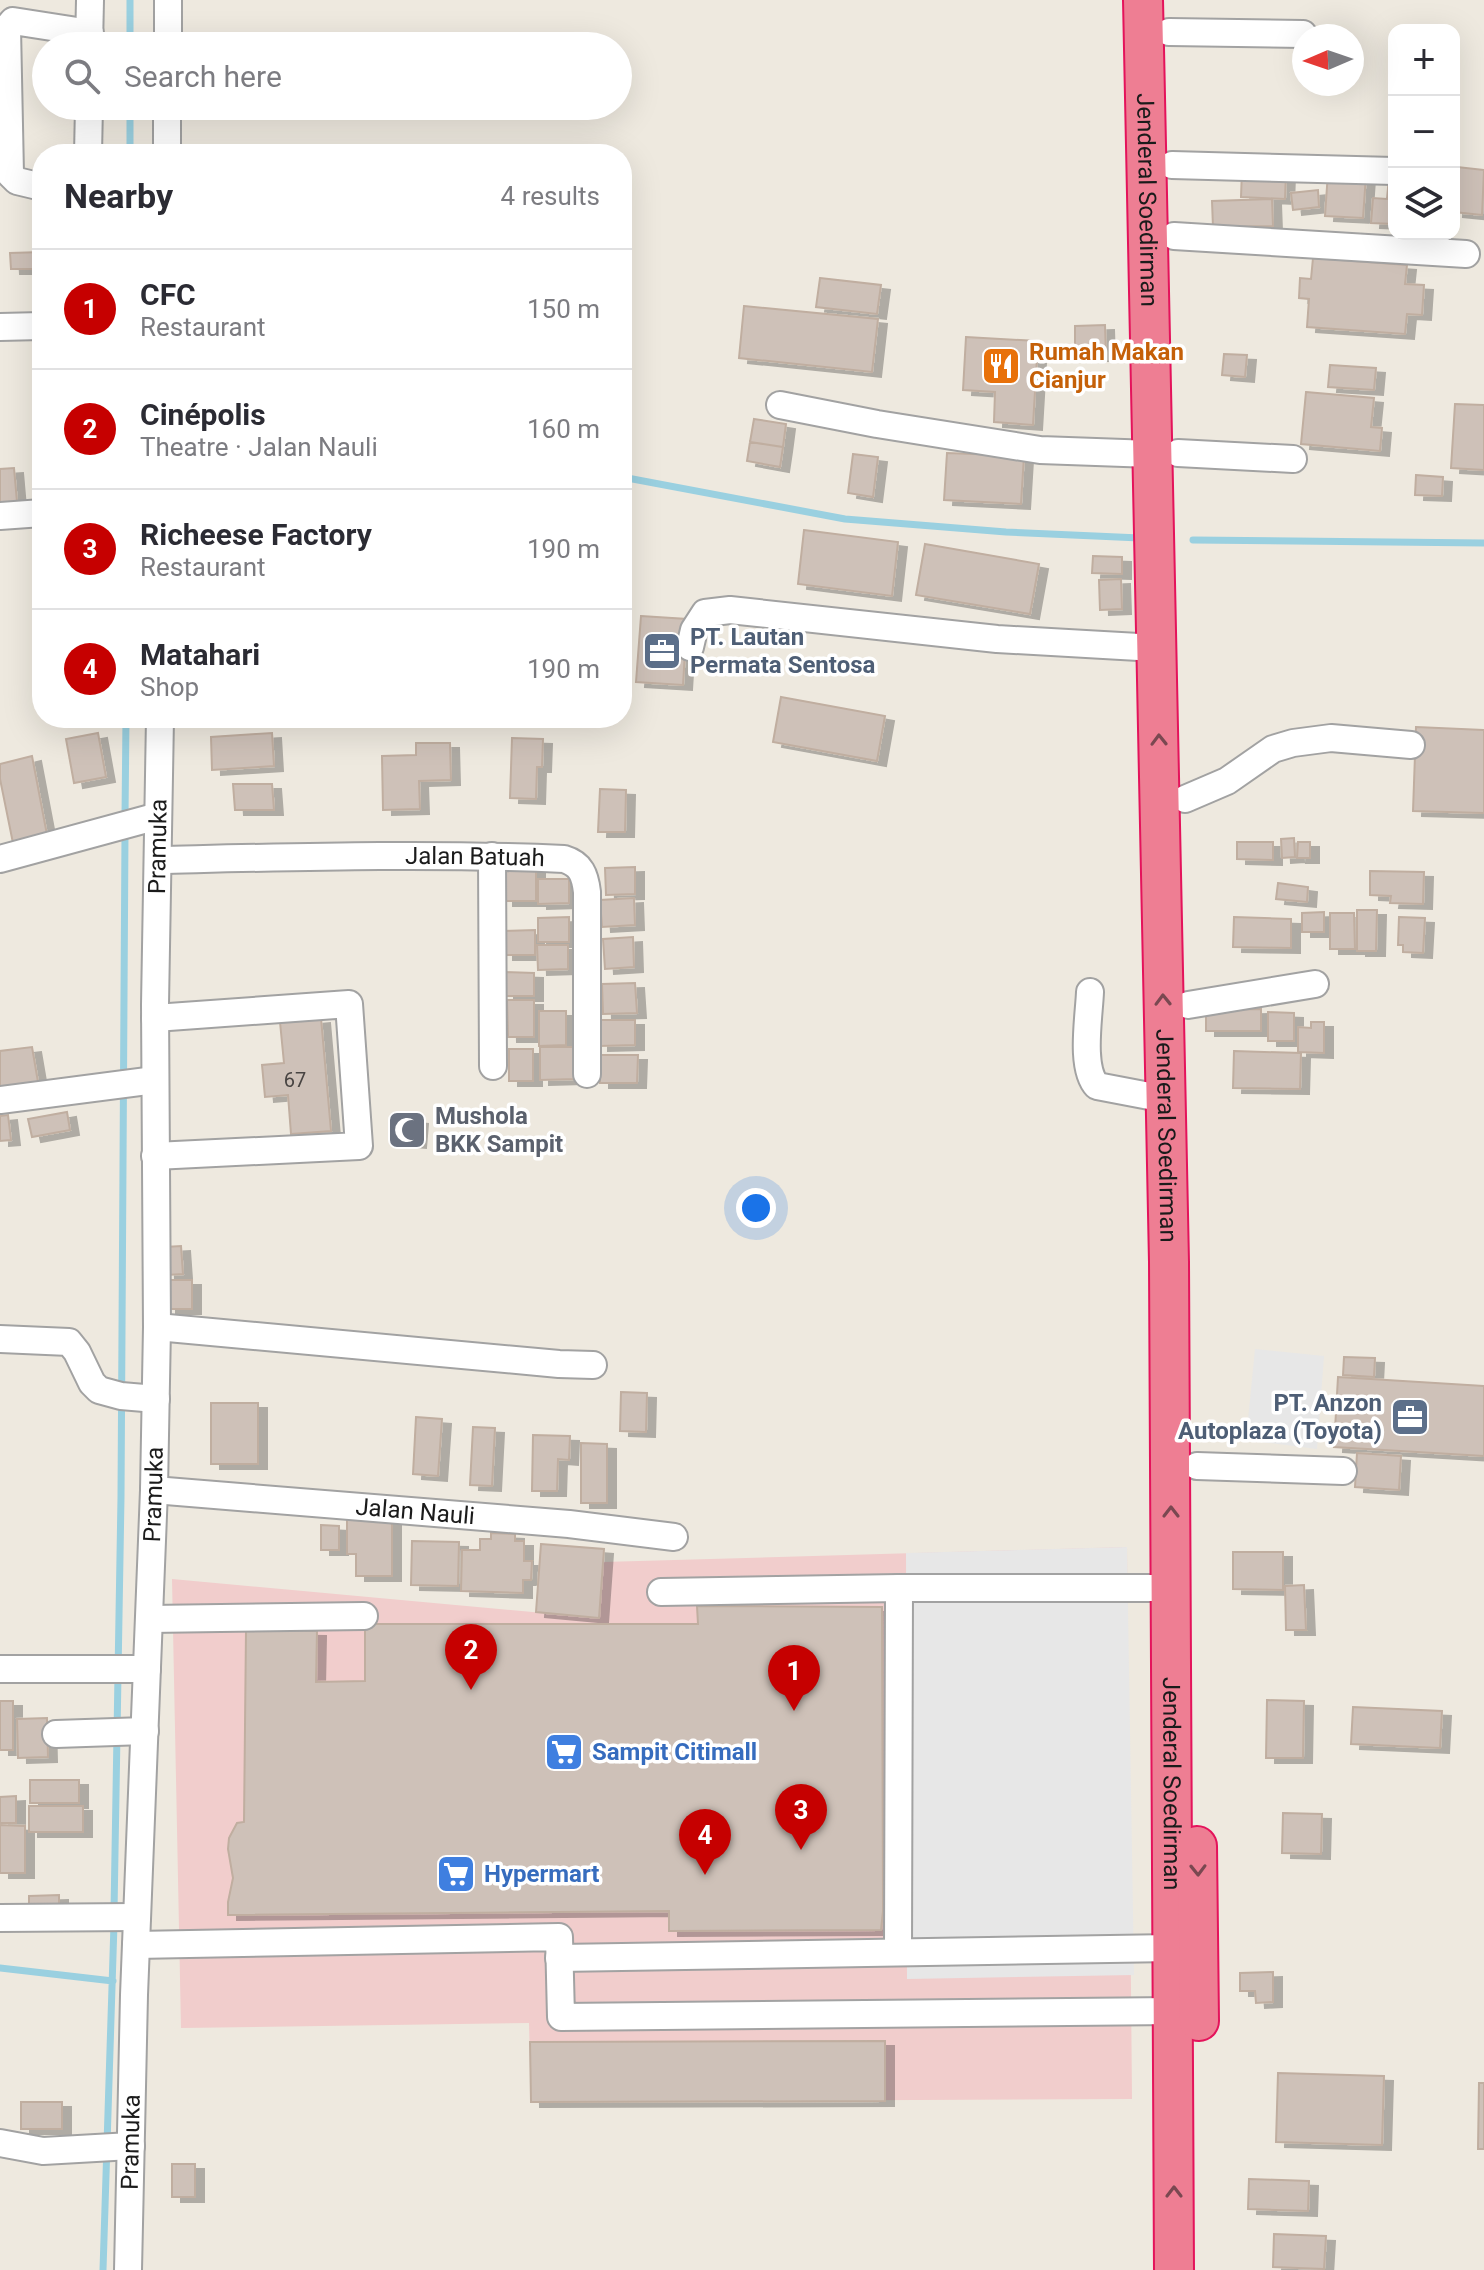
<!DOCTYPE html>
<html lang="en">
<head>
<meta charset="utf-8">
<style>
  :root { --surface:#fff; --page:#f2f2f3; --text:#2b2b33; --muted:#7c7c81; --line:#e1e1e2; --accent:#c60000 }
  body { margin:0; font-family:Roboto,sans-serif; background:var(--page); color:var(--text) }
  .controls { position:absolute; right:24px; top:24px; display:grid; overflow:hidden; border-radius:16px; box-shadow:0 8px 32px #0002 }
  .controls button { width:72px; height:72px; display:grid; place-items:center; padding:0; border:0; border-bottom:2px solid var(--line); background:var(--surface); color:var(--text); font:40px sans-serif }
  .compass { position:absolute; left:1292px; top:24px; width:72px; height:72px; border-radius:50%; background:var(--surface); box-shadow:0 8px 32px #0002; rotate:268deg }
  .you { position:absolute; left:756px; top:1208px; width:28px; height:28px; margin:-20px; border:6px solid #fff; border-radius:50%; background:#1a73e8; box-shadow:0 0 0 12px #1a73e833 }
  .badge { display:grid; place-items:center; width:52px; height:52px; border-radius:50%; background:var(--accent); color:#fff; font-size:26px; font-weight:700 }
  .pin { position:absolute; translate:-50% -66px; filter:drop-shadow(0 2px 4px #0008) }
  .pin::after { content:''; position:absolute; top:42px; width:28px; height:24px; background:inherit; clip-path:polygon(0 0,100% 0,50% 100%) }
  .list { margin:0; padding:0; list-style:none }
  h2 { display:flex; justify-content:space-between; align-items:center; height:104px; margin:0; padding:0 32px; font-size:34px }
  h2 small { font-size:26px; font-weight:400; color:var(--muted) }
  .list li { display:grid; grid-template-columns:52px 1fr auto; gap:24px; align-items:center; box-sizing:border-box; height:120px; padding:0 32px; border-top:2px solid var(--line) }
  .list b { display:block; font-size:30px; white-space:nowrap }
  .list p { margin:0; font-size:26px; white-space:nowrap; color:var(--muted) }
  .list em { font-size:26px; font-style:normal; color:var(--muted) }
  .icon { flex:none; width:44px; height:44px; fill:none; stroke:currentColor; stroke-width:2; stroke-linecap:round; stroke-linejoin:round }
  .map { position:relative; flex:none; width:1484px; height:2270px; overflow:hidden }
  .search { position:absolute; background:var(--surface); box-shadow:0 8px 32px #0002; left:32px; top:32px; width:600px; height:88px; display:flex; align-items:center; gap:20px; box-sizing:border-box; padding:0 28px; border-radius:44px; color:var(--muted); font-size:30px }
  .panel { position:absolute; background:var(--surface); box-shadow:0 8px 32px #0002; left:32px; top:144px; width:600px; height:584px; border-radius:32px }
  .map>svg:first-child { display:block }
  .commercial { fill:#f1cdcc }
  .parking { fill:#e7e7e7 }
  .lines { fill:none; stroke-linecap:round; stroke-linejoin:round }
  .stream { stroke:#9ad0e0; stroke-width:7 }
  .building { fill:#cec1b8; stroke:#c0aea0; stroke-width:2; filter:url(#shadow) }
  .minor-casing { stroke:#a2a2a2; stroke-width:30 }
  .highway-casing { stroke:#e4135b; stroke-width:42 }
  .minor { stroke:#fff; stroke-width:26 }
  .highway { stroke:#ee7e93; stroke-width:38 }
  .oneway { stroke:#7a4851 }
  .labels { text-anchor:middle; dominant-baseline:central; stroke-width:7; stroke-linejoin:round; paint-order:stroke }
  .number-label { font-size:20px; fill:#484442 }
  .street-label { font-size:24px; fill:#1b1b1b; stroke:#fff }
  .food-label { font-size:24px; font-weight:bold; fill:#c56008; stroke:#fff; text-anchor:start }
  .service-label { font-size:24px; font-weight:bold; fill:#4e5e75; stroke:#fff; text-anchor:start }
  .worship-label { font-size:24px; font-weight:bold; fill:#5b616d; stroke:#fff; text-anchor:start }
  .shop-label { font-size:24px; font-weight:bold; fill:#366cbe; stroke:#fff; text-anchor:start }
</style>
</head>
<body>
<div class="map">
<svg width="1484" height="2270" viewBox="0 0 1484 2270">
  <defs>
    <filter id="shadow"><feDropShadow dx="9" dy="5" stdDeviation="0" flood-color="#0004"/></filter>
  </defs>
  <rect width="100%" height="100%" fill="#eee9df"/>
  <path class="commercial" d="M1127,1547L1132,2099L531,2102L529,2023L181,2028L172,1579L598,1618L603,1562Z"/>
  <path class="parking" d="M1255,1349L1324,1356L1317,1449L1246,1440Z
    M1127,1547L1134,1975L907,1979L906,1553Z"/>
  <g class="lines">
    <path class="stream" d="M130,46V0
      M130,154V106
      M622,477L845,519L1006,532L1140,538
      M1193,540L1484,543
      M125,817L126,718
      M114,1912L121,1497L125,832
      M0,1968L113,1981
      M103,2270L114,1924"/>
  </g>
  <path class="building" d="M1457,167L1484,170L1482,215L1454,212Z
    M1242,170L1286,171L1285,199L1241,197Z
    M1328,172L1366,175L1363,218L1325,216Z
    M1389,177H1394V224L1371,223L1373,198L1387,199Z
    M1318,190L1319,207L1293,210L1291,193Z
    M1272,199L1273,226L1213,227L1212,201Z
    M42,252V269H11L10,253Z
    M1313,258L1407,265L1405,284L1424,285L1422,315L1407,314L1405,334L1307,327L1309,299L1299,298L1300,278L1311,279Z
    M820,278L881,285L877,314L816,307Z
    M744,306L878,319L872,372L739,358Z
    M1105,325L1106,356H1075V326Z
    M966,337L1038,341L1033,425L994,422L995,392L963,390Z
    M1224,354L1247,355L1245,377L1222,375Z
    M1330,365L1376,368L1374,390L1328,387Z
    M1306,392L1374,398L1371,427L1382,428L1380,451L1301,444Z
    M1455,404L1484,405V470L1451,468Z
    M754,419L786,424L783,447L750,442Z
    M750,442L783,447L780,467L747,461Z
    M947,453L1024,456L1021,504L944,500Z
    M853,454L878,457L873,497L848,493Z
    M14,468L17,502L0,503V469Z
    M1416,475L1443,477L1442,496L1415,495Z
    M804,530L898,542L892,596L798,584Z
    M925,544L1039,564L1030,614L916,595Z
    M1093,556L1122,557V574L1092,573Z
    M1121,579L1122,609L1100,610L1099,580Z
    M641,616L687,619L683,685L636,682Z
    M781,697L885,716L877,761L773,742Z
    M1416,727L1484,730V813L1413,811Z
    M98,733L106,777L74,783L66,739Z
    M272,733L274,766L212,770L211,737Z
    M512,738L543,739L542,767H537L536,799L510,798Z
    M416,743H450L451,780L419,781L420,809L383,810L382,756L416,755Z
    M32,756L48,840L14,848L0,779V764Z
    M233,784H272L274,810H235Z
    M600,789L626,790L625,832H598Z
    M1294,838L1295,857L1282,858L1281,839Z
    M1237,842H1273V860L1237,859Z
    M1298,842H1310V858H1297Z
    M504,867H536V901H504Z
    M635,867V894L606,895L605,868Z
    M1370,871L1424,872L1423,904L1390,903L1391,896L1370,895Z
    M538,879H569V903L538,904Z
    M1278,883L1308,887L1307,902L1276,899Z
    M634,898L635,925L602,927L600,900Z
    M1357,910H1377L1376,951H1357Z
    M1324,912V932H1302V913Z
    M1330,913H1354L1355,949H1330Z
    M569,917V942H538V918Z
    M1234,917L1291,919V948L1233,947Z
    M1399,917L1425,918L1423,953L1403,952V945H1398Z
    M535,930V955H504V931Z
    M633,937L634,967L605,969L603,939Z
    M537,945H568V969L538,970Z
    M505,972L534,973V996H505Z
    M635,983L637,1013L603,1014L602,984Z
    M507,1000H534V1037H508Z
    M1261,1009V1031H1206V1010Z
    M539,1011H566V1045L539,1046Z
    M1268,1012L1294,1013V1041H1268Z
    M321,1018L331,1131L291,1134L288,1095L265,1097L262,1065L284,1063L280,1022Z
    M599,1020H635V1045L599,1046Z
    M1311,1022H1324V1053L1298,1052V1027L1311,1028Z
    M32,1047L38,1082L0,1087V1051Z
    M540,1047H574L575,1079L540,1080Z
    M509,1049H533V1081H509Z
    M1234,1051L1301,1053L1300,1089L1233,1088Z
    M600,1055H638L637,1083H600Z
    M67,1112L70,1130L32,1137L28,1119Z
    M8,1115L11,1140L0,1141V1116Z
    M398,1117L419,1119L417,1143L396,1141Z
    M181,1246L183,1274L166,1275L165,1247Z
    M167,1280H192V1309H167Z
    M1344,1357L1375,1358L1374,1377L1343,1375Z
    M1338,1377L1484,1386V1456L1334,1447Z
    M621,1392L647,1393L646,1432L620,1431Z
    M211,1403H258V1464H211Z
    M416,1417L442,1419L438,1476L413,1474Z
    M473,1427L495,1428L492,1486L470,1485Z
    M533,1435L570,1436L569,1460L558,1459L557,1491H532Z
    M581,1443L607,1444V1503H581Z
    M1357,1453L1401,1456L1399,1490L1355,1487Z
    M347,1520H392V1576H356V1554H347Z
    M321,1525L339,1526V1550H321Z
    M491,1533L515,1534V1541H524V1561H532L531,1580H523V1593L461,1591L462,1550H480V1539H491Z
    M412,1541L459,1542L458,1586L411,1585Z
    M541,1544L604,1549L599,1618L536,1612Z
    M1233,1552H1283V1590L1233,1589Z
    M1304,1585L1306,1630H1286L1285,1586Z
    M697,1606L882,1607L883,1911L881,1930L669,1931V1911L228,1915V1902L233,1878L228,1849L229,1838L237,1823L244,1822L246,1630L317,1631L316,1682L365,1681V1624H698Z
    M1267,1700L1304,1701L1303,1758H1266Z
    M0,1701H13V1750H0Z
    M1353,1707L1442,1711L1440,1748L1351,1744Z
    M47,1718L48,1757L18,1758L17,1719Z
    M30,1780H79V1803H30Z
    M16,1796V1823H0V1797Z
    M29,1806H83V1832H29Z
    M1283,1813L1322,1814L1321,1854L1282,1853Z
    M0,1825L25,1826V1873H0Z
    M59,1895V1912L29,1913V1896Z
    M1273,1972V2002L1256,2003L1255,1991H1240V1973Z
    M885,2041V2101L531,2102L530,2042Z
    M1278,2073L1384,2076L1382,2145L1276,2142Z
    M1479,2083H1484V2149H1478Z
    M21,2102H62V2129H21Z
    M172,2164H195V2197H172Z
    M1249,2179L1309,2181L1308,2211L1248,2209Z
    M1274,2234L1326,2236L1324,2269L1273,2267Z"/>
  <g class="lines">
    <defs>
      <g id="minor">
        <path d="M1169,32L1303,34"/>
        <path d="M89,46L90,0"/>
        <path d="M168,46V0"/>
        <path d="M88,154L89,106"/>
        <path d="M167,154V106"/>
        <path d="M1172,165L1394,171"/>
        <path d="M42,187L17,181L10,174L7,28L13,21L90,33"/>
        <path d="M1174,236L1466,254"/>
        <path d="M0,327L42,326"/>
        <path d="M780,405L877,424L1040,450L1152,454"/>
        <path d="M1178,453L1293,459"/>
        <path d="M0,516L42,513"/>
        <path d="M690,647L694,630L705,613L730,610L997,639L1156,648"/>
        <path d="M1185,799L1227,781L1273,749L1293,743L1331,738L1411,745"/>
        <path d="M492,856L493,1066"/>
        <path d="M0,859L158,816"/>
        <path id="s1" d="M159,860C294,857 429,853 564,859C581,864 585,875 587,892V1074"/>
        <path d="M1090,992C1089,1017 1080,1068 1097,1086L1165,1099"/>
        <path d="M1188,1005L1315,984"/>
        <path d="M155,1018L349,1004L359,1146L155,1156"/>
        <path d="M0,1100L155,1080"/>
        <path d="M157,1327L559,1364L593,1365"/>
        <path d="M0,1339L69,1342L77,1352L92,1383L99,1390L121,1396L156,1399"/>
        <path d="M1197,1466L1343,1471"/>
        <path id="s2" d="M154,1490L569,1524L674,1537"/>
        <path d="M661,1592L899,1588H1172"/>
        <path d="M150,1619L364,1616"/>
        <path d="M0,1669H147"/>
        <path d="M56,1734L145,1731"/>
        <path d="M0,1918L137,1917"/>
        <path d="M136,1945L559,1937L561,2017L1174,2011"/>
        <path d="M898,1952L899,1588"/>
        <path d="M559,1958L1172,1948"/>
        <path d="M0,2143L43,2151L131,2146"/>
        <path id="s3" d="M128,2270L134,1995L154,1490L157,1327L155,1005L160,718"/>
      </g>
      <g id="highway">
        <path id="s4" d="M1143,0L1169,1262L1174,2270"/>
        <path d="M1197,1846L1199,2021"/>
      </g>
    </defs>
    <use href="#minor" class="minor-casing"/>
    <use href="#highway" class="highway-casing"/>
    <use href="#minor" class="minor"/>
    <use href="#highway" class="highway"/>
  </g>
  <defs><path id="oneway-chevron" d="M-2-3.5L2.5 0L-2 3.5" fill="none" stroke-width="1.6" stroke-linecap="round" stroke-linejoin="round" transform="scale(2)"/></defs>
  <g class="oneway">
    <use href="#oneway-chevron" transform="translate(1159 740) rotate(-91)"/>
    <use href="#oneway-chevron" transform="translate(1163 1000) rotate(-91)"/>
    <use href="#oneway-chevron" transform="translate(1171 1512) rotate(-90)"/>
    <use href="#oneway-chevron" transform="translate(1198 1870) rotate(89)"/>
    <use href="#oneway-chevron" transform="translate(1174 2192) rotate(-90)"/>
  </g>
  <defs>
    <symbol id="restaurant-square" viewBox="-11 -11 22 22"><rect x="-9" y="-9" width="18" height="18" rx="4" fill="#e8710a" stroke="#fff"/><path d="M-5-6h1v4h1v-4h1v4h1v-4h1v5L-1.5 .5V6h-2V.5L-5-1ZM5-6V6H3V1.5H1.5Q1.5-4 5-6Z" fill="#fff"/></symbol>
    <symbol id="office-square" viewBox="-11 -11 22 22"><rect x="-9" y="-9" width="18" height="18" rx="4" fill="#5c6f8a" stroke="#fff"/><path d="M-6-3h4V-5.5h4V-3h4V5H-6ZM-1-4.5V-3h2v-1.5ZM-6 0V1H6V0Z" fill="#fff"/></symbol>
    <symbol id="mosque-square" viewBox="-11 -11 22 22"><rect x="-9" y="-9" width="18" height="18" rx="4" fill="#6b7280" stroke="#fff"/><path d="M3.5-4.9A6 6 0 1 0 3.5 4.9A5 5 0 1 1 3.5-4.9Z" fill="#fff"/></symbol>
    <symbol id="supermarket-square" viewBox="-11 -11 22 22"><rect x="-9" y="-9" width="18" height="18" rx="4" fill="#3f7fe0" stroke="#fff"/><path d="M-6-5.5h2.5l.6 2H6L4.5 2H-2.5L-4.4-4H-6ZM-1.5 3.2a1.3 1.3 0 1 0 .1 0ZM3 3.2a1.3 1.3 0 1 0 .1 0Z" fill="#fff"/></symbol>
  </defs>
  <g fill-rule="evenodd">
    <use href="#restaurant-square" x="979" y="344" width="44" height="44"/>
    <use href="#office-square" x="640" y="629" width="44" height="44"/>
    <use href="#mosque-square" x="385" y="1108" width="44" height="44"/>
    <use href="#office-square" x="1388" y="1395" width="44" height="44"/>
    <use href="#supermarket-square" x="542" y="1730" width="44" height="44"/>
    <use href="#supermarket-square" x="434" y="1852" width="44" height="44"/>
  </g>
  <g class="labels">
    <g class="number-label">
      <text x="295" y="1080">67</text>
    </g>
    <g class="street-label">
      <text stroke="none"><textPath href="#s4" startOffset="200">Jenderal Soedirman</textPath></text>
      <text stroke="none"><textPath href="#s3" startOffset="1424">Pramuka</textPath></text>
      <text stroke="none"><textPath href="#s1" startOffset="316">Jalan Batuah</textPath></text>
      <text stroke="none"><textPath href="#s4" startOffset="1136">Jenderal Soedirman</textPath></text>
      <text stroke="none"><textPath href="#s3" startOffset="776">Pramuka</textPath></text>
      <text stroke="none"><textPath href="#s2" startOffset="262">Jalan Nauli</textPath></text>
      <text stroke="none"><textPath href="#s4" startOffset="1784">Jenderal Soedirman</textPath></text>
      <text stroke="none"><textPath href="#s3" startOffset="128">Pramuka</textPath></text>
    </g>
    <g class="food-label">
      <text x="1029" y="352">Rumah Makan<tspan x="1029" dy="28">Cianjur</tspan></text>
    </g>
    <g class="service-label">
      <text x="690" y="637">PT. Lautan<tspan x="690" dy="28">Permata Sentosa</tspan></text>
      <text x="1382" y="1403" text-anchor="end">PT. Anzon<tspan x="1382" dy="28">Autoplaza (Toyota)</tspan></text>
    </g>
    <g class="worship-label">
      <text x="435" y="1116">Mushola<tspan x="435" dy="28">BKK Sampit</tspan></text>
    </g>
    <g class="shop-label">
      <text x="592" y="1752">Sampit Citimall</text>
      <text x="484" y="1874">Hypermart</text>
    </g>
  </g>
</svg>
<div class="controls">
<button>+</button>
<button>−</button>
<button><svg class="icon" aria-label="layers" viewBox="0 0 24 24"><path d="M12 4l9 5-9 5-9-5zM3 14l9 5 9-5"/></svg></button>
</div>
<svg class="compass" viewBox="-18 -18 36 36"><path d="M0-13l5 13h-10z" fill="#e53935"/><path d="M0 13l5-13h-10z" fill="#7c7c81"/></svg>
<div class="you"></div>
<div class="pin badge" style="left:794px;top:1711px">1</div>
<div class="pin badge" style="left:471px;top:1690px">2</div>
<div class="pin badge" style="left:801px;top:1850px">3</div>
<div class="pin badge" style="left:705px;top:1875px">4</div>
<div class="search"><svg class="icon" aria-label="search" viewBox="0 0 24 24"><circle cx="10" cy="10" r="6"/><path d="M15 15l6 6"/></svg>Search here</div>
<section class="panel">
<h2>Nearby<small>4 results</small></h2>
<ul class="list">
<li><span class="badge">1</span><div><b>CFC</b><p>Restaurant</p></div><em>150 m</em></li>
<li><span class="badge">2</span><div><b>Cinépolis</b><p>Theatre · Jalan Nauli</p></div><em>160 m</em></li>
<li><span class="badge">3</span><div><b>Richeese Factory</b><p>Restaurant</p></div><em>190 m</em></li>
<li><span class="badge">4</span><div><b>Matahari</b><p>Shop</p></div><em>190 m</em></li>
</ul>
</section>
</div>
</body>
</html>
